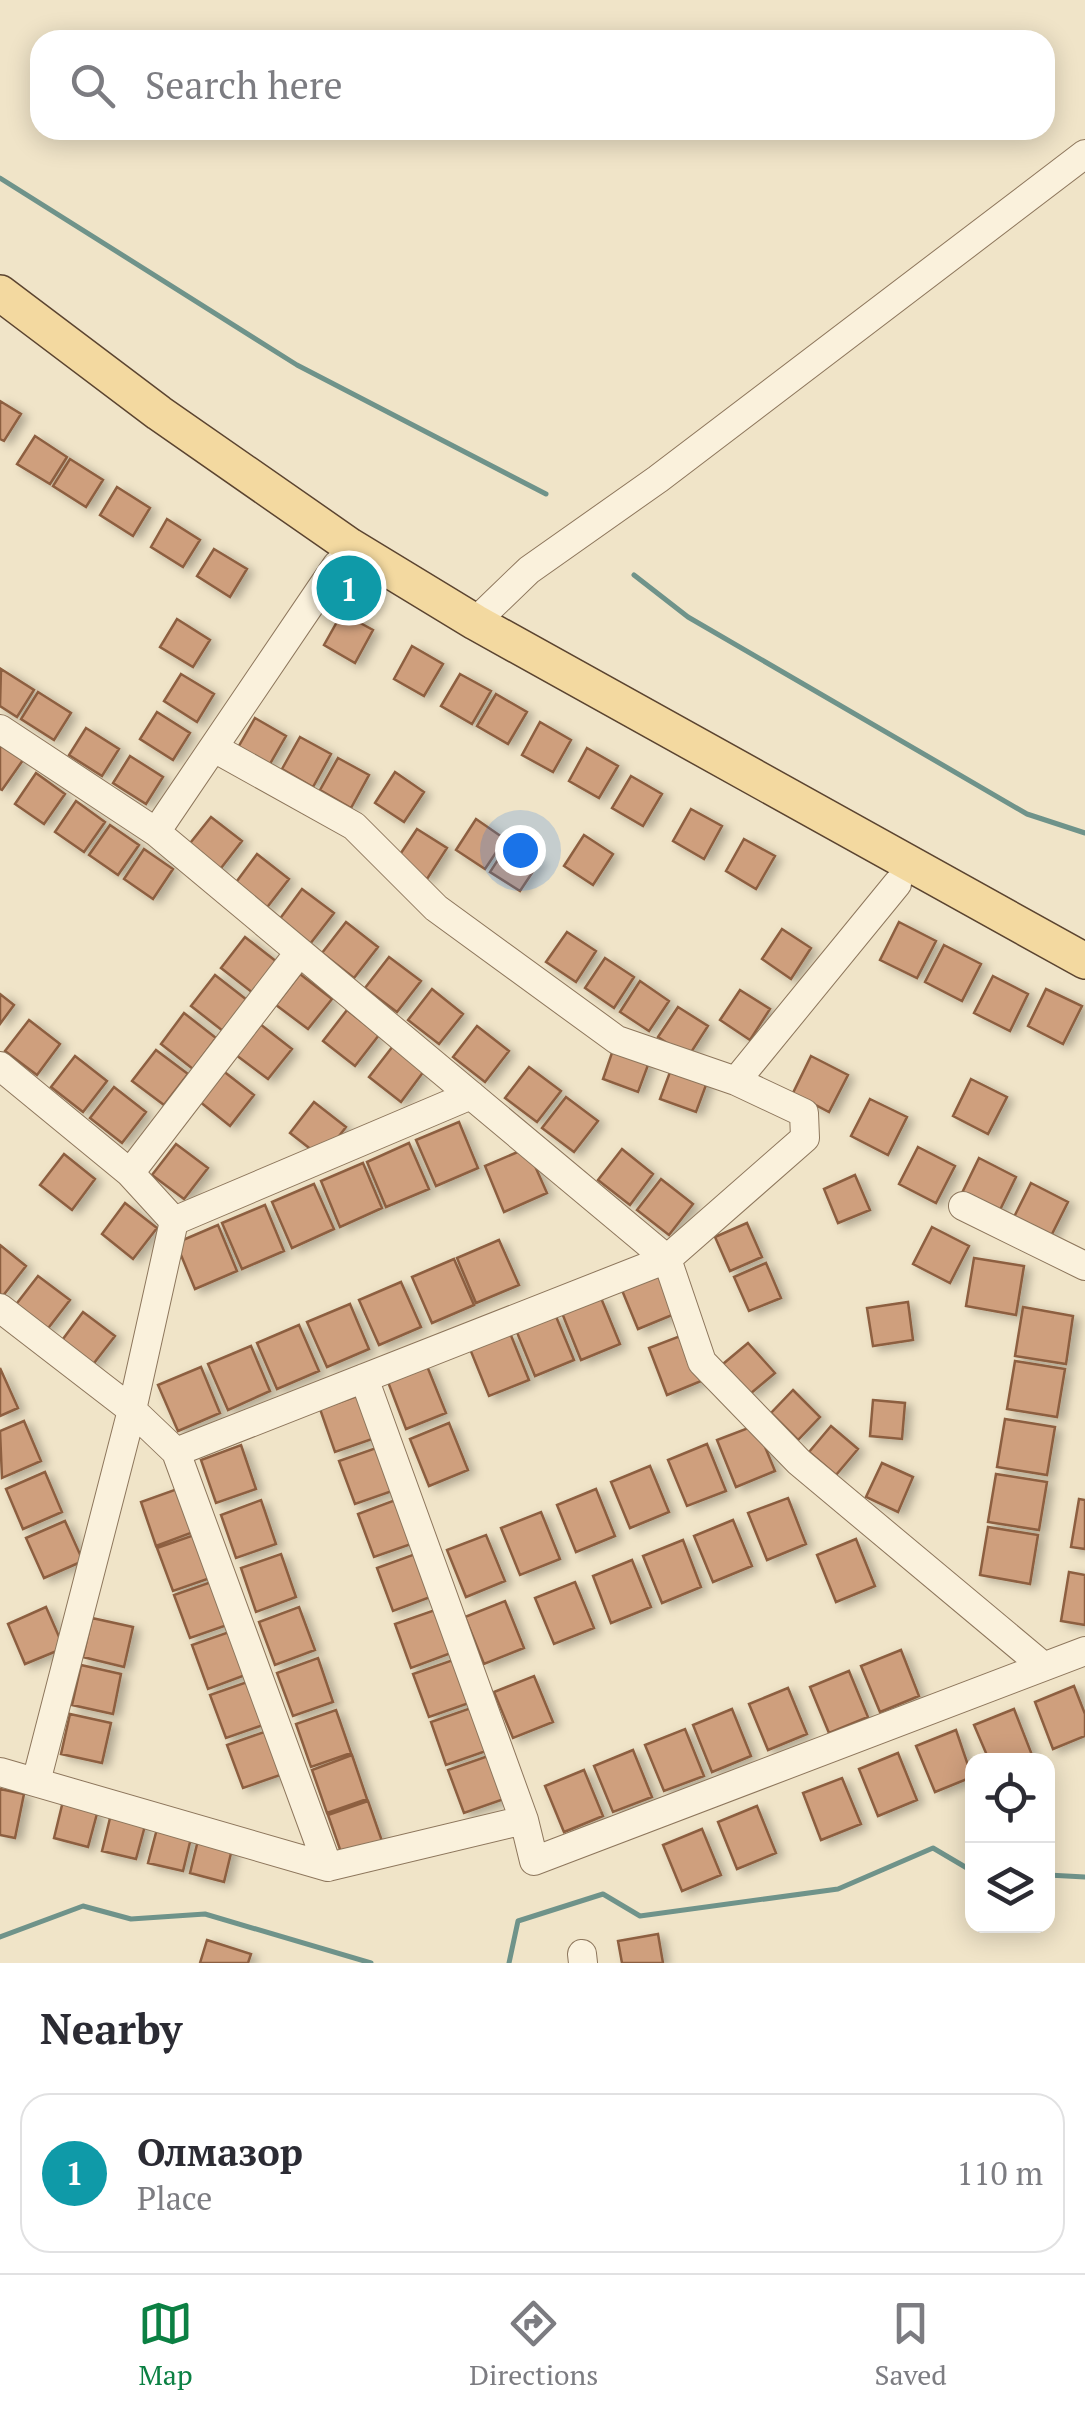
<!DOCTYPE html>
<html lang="en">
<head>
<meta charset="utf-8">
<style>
  :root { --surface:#fff; --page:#f2f2f3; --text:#2b2b33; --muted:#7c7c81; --line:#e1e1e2; --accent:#0b8043 }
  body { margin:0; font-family:"PT Serif",serif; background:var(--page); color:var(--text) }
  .controls { position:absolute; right:30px; bottom:30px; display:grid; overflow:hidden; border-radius:20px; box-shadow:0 5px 25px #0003 }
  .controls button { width:90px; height:90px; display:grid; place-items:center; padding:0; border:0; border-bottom:2px solid var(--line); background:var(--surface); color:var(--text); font:50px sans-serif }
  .you { position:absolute; left:520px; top:850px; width:35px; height:35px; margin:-25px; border:8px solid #fff; border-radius:50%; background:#1a73e8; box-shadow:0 0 0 15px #1a73e833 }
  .badge { display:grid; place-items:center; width:65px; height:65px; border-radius:50%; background:var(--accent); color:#fff; font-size:32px; font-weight:700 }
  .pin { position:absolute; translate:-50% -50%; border:5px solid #fff; box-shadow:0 2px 10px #0006 }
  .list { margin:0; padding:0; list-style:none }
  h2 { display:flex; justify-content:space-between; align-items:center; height:130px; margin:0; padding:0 40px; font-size:42px }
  h2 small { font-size:32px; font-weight:400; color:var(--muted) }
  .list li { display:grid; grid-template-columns:65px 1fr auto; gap:30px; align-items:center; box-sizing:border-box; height:160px; margin:0 20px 20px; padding:0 20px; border:2px solid var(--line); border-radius:30px }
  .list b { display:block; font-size:38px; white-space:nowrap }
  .list p { margin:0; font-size:32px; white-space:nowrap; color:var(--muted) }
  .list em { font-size:32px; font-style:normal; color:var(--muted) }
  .icon { flex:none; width:55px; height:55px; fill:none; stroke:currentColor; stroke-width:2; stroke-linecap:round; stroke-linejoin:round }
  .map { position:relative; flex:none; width:1085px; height:1963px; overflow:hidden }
  .search { position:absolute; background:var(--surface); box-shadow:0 5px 25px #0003; left:30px; right:30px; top:30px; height:110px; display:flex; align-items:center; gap:25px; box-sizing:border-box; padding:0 35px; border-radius:30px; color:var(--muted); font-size:38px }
  .sheet { height:310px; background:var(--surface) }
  nav { display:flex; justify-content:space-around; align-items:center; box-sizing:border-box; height:140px; border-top:2px solid var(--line); background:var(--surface); font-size:28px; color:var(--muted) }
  nav a { display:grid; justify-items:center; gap:5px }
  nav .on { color:var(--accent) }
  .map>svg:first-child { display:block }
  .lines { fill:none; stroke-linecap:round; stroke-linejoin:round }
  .stream { stroke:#6f938a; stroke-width:5 }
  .building { fill:#cf9f7d; stroke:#8d5f41; stroke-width:2.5; filter:url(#shadow) }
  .minor-casing { stroke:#8d765c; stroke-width:30 }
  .major-casing { stroke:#5b4430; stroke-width:38 }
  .minor { stroke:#faf1dc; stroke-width:28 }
  .major { stroke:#f3d9a0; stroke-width:35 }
</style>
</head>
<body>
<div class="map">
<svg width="1085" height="1963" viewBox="0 0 1085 1963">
  <defs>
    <filter id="shadow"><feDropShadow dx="6" dy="3.5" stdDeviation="5" flood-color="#0004"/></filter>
  </defs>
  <rect width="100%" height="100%" fill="#f0e4c8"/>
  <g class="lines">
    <path class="stream" d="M0,178L297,365L546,494
      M634,575L688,617L1027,814L1085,833
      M1048,1875L1085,1877
      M0,1937L83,1906L131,1919L205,1914L371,1963
      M509,1963L518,1921L603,1894L640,1916L838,1889L933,1848L972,1871"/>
  </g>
  <path class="building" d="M0,401L21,414L4,441L0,439Z
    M35,436L67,457L50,484L17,464Z
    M70,459L103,480L86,507L53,486Z
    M117,487L150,508L133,536L100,515Z
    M167,519L200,540L183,567L151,547Z
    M214,549L247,569L230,597L197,576Z
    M342,613L373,630L355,663L324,645Z
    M177,619L210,640L193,667L160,647Z
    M412,646L443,664L424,696L394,679Z
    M1,669L34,690L17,717L0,706Z
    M181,674L214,694L197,722L164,701Z
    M460,674L491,691L472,724L441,706Z
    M38,692L71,713L54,740L21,719Z
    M496,694L527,712L508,744L477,726Z
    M157,712L190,733L173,760L140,739Z
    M255,718L286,736L267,769L236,751Z
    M540,722L571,740L553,772L522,755Z
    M86,728L119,749L102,776L69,755Z
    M300,737L331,754L313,787L282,769Z
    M0,745L23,760L2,790L0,789Z
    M587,748L618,766L599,798L569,781Z
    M130,756L163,777L146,804L113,783Z
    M338,758L369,775L351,808L320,790Z
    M395,772L424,792L404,822L375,803Z
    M36,773L65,794L44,824L15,804Z
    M631,776L662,794L643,826L612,808Z
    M76,801L105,822L84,852L55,832Z
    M691,809L722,826L704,859L673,841Z
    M211,817L242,841L218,872L187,847Z
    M476,819L505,839L485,869L456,850Z
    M110,825L139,845L118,875L89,855Z
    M417,829L447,848L427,879L397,859Z
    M584,835L613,854L593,885L564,866Z
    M744,839L775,856L756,889L726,871Z
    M510,841L540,861L520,891L490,872Z
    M144,849L173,869L153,899L124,879Z
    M257,854L289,879L265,910L234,885Z
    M302,889L334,913L310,944L279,920Z
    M346,922L378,947L354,978L322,953Z
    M899,922L936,941L917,978L880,960Z
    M782,929L811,948L791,979L762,959Z
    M567,932L596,951L576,982L546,962Z
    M245,937L277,962L253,993L221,968Z
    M944,945L981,964L962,1001L925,982Z
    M389,957L421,981L397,1012L365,988Z
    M605,958L634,977L614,1008L585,988Z
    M300,974L332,999L308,1029L276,1005Z
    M215,975L247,1000L223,1031L191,1006Z
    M993,976L1028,994L1010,1031L974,1013Z
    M640,981L669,1001L649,1031L620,1012Z
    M432,989L463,1014L439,1044L408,1020Z
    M1046,989L1082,1006L1063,1044L1028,1026Z
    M740,990L770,1009L750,1040L720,1020Z
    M0,994L14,1005L0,1024Z
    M678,1007L708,1026L688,1057L658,1037Z
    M347,1010L379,1035L355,1066L323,1041Z
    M184,1013L216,1038L193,1069L161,1044Z
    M29,1020L60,1044L37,1075L5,1051Z
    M260,1024L292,1049L268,1079L236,1055Z
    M477,1026L509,1051L485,1082L453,1057Z
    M615,1044L651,1057L638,1092L603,1079Z
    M393,1046L424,1071L401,1102L369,1077Z
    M156,1050L188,1074L164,1105L132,1081Z
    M75,1056L107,1081L83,1112L51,1087Z
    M811,1056L848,1075L829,1112L793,1093Z
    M673,1064L709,1077L696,1112L660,1099Z
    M529,1067L561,1091L537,1122L505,1098Z
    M222,1070L254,1095L230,1126L199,1101Z
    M971,1079L1007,1097L988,1134L953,1116Z
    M114,1087L146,1112L122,1143L90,1118Z
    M566,1097L598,1121L574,1152L542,1128Z
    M870,1099L907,1117L888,1155L851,1136Z
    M314,1102L346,1127L322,1158L290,1133Z
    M459,1122L478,1168L436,1186L416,1140Z
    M409,1143L429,1189L386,1207L367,1162Z
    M176,1144L208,1168L184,1199L152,1175Z
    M918,1147L955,1166L936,1203L899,1184Z
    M527,1148L547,1193L504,1212L485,1166Z
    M622,1149L653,1174L630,1205L598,1180Z
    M64,1154L95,1179L72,1210L40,1185Z
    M979,1158L1016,1177L998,1214L961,1195Z
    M363,1163L382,1208L340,1227L321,1181Z
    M855,1175L870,1210L838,1223L824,1189Z
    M661,1179L693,1204L669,1235L637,1210Z
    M1031,1183L1068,1202L1049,1240L1012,1221Z
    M314,1184L334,1229L292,1248L272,1202Z
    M125,1203L157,1228L133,1259L102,1234Z
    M265,1205L284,1251L242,1269L222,1223Z
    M747,1223L762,1257L730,1271L715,1237Z
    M218,1225L237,1271L195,1289L176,1243Z
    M932,1227L969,1246L950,1283L913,1264Z
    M499,1240L519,1285L476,1303L457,1258Z
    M0,1245L26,1266L2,1297L0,1295Z
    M974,1258L1024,1266L1016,1315L966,1306Z
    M454,1259L474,1305L432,1323L412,1277Z
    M766,1263L781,1298L749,1311L734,1277Z
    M658,1267L677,1313L638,1329L619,1283Z
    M38,1276L70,1300L46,1331L14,1307Z
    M401,1282L421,1327L379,1345L359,1300Z
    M601,1298L620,1344L581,1360L562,1313Z
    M908,1302L913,1340L873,1346L867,1308Z
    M350,1304L369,1349L327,1367L307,1322Z
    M1023,1307L1073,1316L1066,1364L1015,1356Z
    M83,1312L115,1336L91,1367L60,1343Z
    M555,1314L574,1360L535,1376L516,1330Z
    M299,1325L319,1371L277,1389L257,1343Z
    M510,1333L529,1380L489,1396L470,1349Z
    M688,1333L706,1379L667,1395L649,1348Z
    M748,1343L775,1373L750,1394L723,1364Z
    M251,1346L270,1391L228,1410L208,1364Z
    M1015,1361L1065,1369L1057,1417L1007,1409Z
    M427,1366L446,1413L406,1429L388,1382Z
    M201,1367L220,1413L178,1431L158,1385Z
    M0,1368L18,1408L0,1416Z
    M793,1390L820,1417L798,1440L771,1413Z
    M360,1395L375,1438L335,1452L320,1409Z
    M873,1400L905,1403L902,1439L870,1436Z
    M1005,1419L1055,1427L1047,1475L997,1467Z
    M24,1421L41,1461L2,1478L0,1431Z
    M449,1423L468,1470L429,1486L410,1439Z
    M756,1425L775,1471L736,1487L717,1440Z
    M831,1426L858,1449L836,1475L809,1452Z
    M707,1444L726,1491L687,1506L668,1460Z
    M241,1445L256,1489L216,1503L201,1460Z
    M379,1447L395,1490L355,1504L339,1461Z
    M882,1463L913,1477L898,1512L866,1497Z
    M650,1466L669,1512L630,1528L611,1482Z
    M45,1472L62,1512L23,1529L6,1489Z
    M996,1474L1047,1482L1039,1530L988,1522Z
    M180,1488L196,1531L156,1546L141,1502Z
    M596,1489L615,1536L576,1552L557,1505Z
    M788,1498L806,1544L767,1560L748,1513Z
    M398,1499L414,1543L374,1557L358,1514Z
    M1079,1499L1085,1500V1549L1071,1547Z
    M261,1500L276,1544L236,1558L221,1515Z
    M541,1512L560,1559L520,1575L501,1528Z
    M733,1520L752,1566L713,1582L694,1536Z
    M65,1521L83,1561L44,1578L26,1538Z
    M988,1527L1038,1535L1030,1584L980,1575Z
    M197,1534L213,1577L173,1591L157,1548Z
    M486,1535L505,1581L466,1597L447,1550Z
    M856,1539L875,1586L836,1602L817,1555Z
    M683,1540L701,1587L662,1603L643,1556Z
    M418,1553L433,1596L393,1611L377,1568Z
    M281,1554L296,1597L256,1612L241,1568Z
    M632,1560L651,1607L611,1623L593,1576Z
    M1069,1572L1085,1575V1625L1061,1621Z
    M214,1581L230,1624L190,1638L174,1595Z
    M575,1582L594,1628L554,1644L535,1598Z
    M505,1601L524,1648L484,1664L465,1617Z
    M46,1607L64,1648L25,1664L8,1624Z
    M299,1607L315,1650L275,1665L259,1622Z
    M435,1610L451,1653L411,1668L395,1624Z
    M92,1618L133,1627L124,1667L83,1657Z
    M232,1631L248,1674L208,1689L192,1645Z
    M901,1650L919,1696L880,1712L861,1666Z
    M318,1658L333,1702L293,1716L277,1673Z
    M453,1660L469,1703L429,1717L413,1674Z
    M81,1665L121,1674L113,1714L72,1705Z
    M849,1671L868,1717L829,1733L810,1687Z
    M534,1676L553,1722L513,1738L494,1692Z
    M250,1681L266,1724L226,1738L210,1695Z
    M1074,1686L1085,1714V1736L1053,1749L1035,1702Z
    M788,1688L807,1734L768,1750L749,1704Z
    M471,1708L486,1751L446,1765L431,1722Z
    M732,1709L751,1756L712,1772L693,1725Z
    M1014,1709L1032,1755L1019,1760H989L974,1725Z
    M336,1710L351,1753L311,1767L296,1724Z
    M70,1714L111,1723L102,1763L61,1754Z
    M685,1729L704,1776L664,1791L645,1745Z
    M956,1730L972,1777L935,1792L916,1746Z
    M267,1731L283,1774L243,1788L227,1745Z
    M633,1750L652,1797L613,1812L594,1766Z
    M898,1753L917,1800L878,1816L859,1769Z
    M352,1755L367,1799L327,1813L312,1770Z
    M488,1756L504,1799L464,1813L448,1770Z
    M584,1770L603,1816L564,1832L545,1786Z
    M842,1778L861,1824L821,1840L803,1793Z
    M0,1789L24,1794L15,1838L0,1835Z
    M63,1801L98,1810L88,1847L54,1838Z
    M368,1801L383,1844L343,1858L328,1815Z
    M757,1806L776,1853L737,1869L718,1822Z
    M111,1814L146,1822L136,1859L102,1851Z
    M158,1825L192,1834L183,1871L148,1863Z
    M702,1829L721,1875L682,1891L663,1845Z
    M199,1836L233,1845L224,1882L190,1873Z
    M658,1934L663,1963H622L618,1941Z
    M207,1940L251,1954L248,1963H200Z"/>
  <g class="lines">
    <defs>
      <path id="minor" d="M475,622L529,570L658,479L1085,154
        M0,729L156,832L667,1259L702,1362L799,1462L1043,1666
        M156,832L337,565
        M0,1066L130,1173L174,1221
        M736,1081L897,884
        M130,1173L298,954
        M963,1206L1085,1266
        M174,1221L471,1095
        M0,1308L132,1410L176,1452L328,1867
        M364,1378L524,1820L534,1861L1085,1651
        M176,1452L667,1259L805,1138L804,1113L736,1081L617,1040L436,908L354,826L214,748
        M0,1772L328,1867L524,1820
        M36,1782L132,1410L174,1221
        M582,1954L583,1963"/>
      <path id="major" d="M0,293L159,413L350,546L475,622L1085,961"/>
    </defs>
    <use href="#minor" class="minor-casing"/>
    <use href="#major" class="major-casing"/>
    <use href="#minor" class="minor"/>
    <use href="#major" class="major"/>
  </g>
</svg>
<div class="controls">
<button><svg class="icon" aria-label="locate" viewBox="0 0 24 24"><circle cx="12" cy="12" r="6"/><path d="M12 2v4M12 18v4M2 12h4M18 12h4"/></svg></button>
<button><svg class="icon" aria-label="layers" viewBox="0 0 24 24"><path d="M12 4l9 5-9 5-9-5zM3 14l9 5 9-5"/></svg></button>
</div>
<div class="you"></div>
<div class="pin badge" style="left:349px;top:588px;background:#0f9aa8">1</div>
<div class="search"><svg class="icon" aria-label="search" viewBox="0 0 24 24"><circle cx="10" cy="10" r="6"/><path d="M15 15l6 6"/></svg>Search here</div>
</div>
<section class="sheet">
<h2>Nearby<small></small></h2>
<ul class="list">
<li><span class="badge" style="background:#0f9aa8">1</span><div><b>Олмазор</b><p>Place</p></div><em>110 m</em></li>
</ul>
</section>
<nav>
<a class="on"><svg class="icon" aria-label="map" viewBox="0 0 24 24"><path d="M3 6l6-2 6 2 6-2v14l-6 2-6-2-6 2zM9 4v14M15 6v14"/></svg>Map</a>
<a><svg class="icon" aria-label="directions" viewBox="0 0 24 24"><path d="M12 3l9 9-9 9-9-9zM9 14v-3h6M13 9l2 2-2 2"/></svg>Directions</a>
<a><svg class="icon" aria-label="saved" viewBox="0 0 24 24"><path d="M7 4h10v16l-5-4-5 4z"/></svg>Saved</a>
</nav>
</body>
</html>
